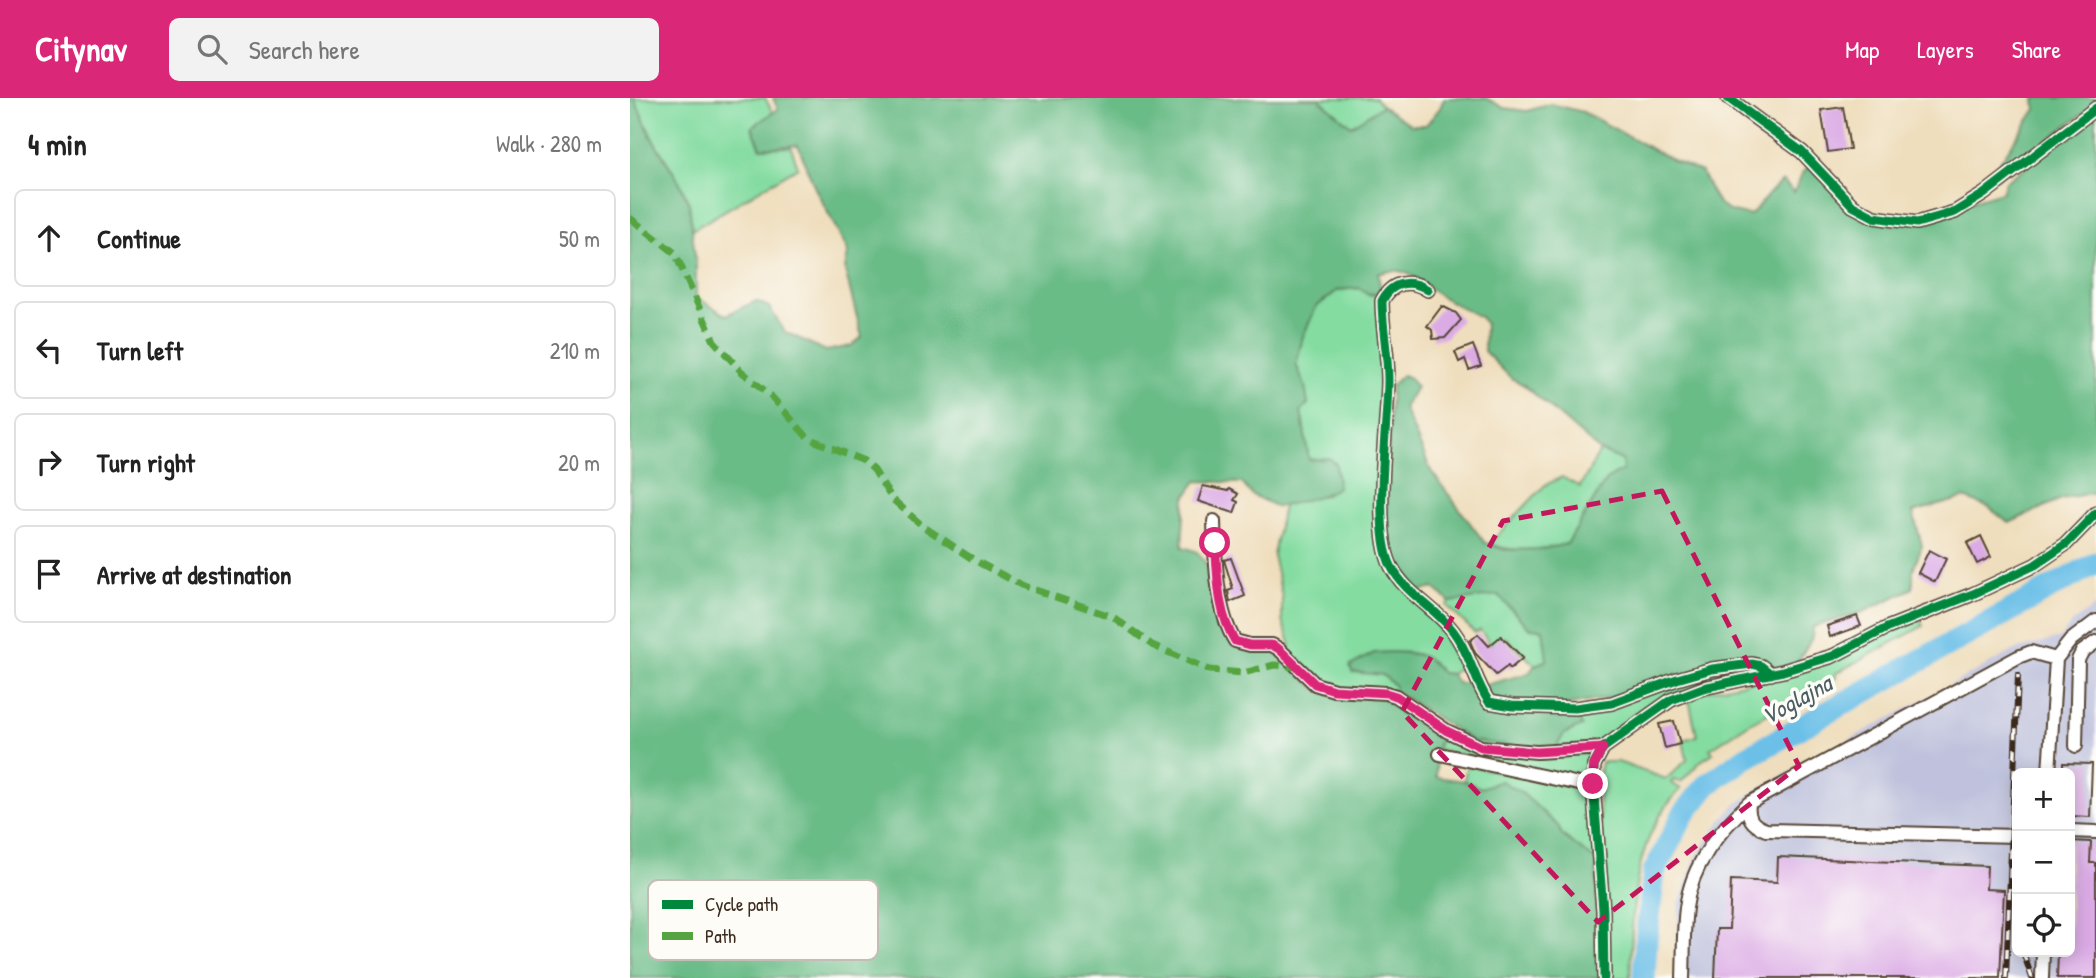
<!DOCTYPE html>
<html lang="en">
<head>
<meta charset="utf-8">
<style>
  :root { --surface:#fff; --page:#f2f2f2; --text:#222; --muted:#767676; --line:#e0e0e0; --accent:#db2777 }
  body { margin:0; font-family:"Patrick Hand",sans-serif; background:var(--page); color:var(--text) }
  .controls { position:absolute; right:21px; bottom:21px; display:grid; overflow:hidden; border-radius:10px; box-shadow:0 4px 18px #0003 }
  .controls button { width:63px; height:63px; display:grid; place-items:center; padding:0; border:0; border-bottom:2px solid var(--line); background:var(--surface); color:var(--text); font:35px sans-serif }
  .stop { position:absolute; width:21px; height:21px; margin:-16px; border:5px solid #db2777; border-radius:50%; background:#fff }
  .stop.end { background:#db2777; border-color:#fff; box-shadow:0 2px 7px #0008 }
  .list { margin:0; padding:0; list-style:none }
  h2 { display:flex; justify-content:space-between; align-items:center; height:91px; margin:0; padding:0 28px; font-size:30px }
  h2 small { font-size:23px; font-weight:400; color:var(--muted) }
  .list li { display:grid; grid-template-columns:46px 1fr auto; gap:21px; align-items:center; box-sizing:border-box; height:98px; margin:0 14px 14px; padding:0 14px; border:2px solid var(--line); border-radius:10px }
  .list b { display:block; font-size:26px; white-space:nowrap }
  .list em { font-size:23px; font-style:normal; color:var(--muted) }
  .icon { flex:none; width:38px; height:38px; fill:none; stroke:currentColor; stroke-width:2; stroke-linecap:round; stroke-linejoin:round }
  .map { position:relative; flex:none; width:1466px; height:880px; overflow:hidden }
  header { display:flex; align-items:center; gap:42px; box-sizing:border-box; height:98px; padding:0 35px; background:var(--accent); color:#fff }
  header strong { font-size:33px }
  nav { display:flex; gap:38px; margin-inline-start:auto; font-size:24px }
  .search { width:490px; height:63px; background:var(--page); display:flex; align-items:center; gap:18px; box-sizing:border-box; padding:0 24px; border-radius:10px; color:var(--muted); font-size:26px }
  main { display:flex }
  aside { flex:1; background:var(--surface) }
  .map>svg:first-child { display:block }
  .industrial { fill:#c0c2dd; fill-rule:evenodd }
  .green { fill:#84dca1; stroke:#608360; stroke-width:2 }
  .forest { fill:#6bbc87; stroke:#537352; stroke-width:2 }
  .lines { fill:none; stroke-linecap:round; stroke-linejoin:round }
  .river { stroke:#6cc0e8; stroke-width:23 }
  .building { fill:#dbabe6 }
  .minor-casing { stroke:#564536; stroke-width:16 }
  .minor { stroke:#fff; stroke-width:12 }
  .rail-casing { stroke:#3b2a1e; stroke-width:6 }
  .rail { stroke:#fdfcf7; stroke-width:3.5; stroke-dasharray:10; stroke-linecap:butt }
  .quiet { stroke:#54a441; stroke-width:7; stroke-dasharray:14 7; stroke-linecap:butt }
  .cycleway-casing { stroke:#fdfcf7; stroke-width:13 }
  .cycleway { stroke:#00873e; stroke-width:9 }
  .route { stroke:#db2777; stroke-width:9 }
  .marked { fill:none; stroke:#c2185b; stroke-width:5; stroke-dasharray:14 9; stroke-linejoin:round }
  .labels { text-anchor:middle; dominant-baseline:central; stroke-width:7; stroke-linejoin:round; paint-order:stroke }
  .water-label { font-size:24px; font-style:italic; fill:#4c5e65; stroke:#fdfcf7 }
  .key { fill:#fdfcf7; stroke:#c3bdb6; stroke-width:2 }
  .key-label { font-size:19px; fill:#3b2a1e }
</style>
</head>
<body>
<header>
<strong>Citynav</strong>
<div class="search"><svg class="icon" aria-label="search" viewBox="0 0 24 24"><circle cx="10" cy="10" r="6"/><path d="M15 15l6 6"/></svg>Search here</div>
<nav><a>Map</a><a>Layers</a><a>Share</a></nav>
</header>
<main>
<aside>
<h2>4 min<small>Walk · 280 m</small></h2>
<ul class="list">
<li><svg class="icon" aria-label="ahead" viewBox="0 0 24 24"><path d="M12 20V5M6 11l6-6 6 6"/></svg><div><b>Continue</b></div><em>50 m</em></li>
<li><svg class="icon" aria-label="left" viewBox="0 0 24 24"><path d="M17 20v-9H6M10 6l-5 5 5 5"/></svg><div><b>Turn left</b></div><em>210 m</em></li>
<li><svg class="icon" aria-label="right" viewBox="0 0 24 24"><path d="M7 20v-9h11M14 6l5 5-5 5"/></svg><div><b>Turn right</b></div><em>20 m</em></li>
<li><svg class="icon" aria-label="arrive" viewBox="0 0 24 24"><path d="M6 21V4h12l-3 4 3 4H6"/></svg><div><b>Arrive at destination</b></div></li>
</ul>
</aside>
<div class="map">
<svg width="1466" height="880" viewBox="0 0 1466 880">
  <rect width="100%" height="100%" fill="#fdfcf7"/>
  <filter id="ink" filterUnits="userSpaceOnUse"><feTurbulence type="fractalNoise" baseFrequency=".0143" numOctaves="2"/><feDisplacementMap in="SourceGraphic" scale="14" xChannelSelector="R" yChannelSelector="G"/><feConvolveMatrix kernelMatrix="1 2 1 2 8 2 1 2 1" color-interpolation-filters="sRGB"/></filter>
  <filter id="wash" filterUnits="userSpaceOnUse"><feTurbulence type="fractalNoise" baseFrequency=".00686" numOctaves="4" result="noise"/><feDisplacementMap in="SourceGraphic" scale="28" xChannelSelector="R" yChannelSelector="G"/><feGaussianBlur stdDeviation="1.57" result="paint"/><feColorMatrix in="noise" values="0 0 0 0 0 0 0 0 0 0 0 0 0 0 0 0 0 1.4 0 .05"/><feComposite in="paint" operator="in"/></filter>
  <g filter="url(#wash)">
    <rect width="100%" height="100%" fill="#efdebd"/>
    <path class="industrial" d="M1466,507V880H1045L1049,806L1065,760L1091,723L1105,707L1128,691L1385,552L1430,540L1441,526ZM1387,675H1440V854H1387Z"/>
    <path class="green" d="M4,0H135L143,15L122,29L131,50L161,49L168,69L62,132L59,106L50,85L22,40Z
      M688,0H745L752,8L721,28Z
      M729,190L738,197H745L750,208L754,258L752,448L818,533L814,536L821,554L832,552L834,567L821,576L811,575C795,550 772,554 744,555L753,577L765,588V593L711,590L685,582L656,553L661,547L652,523V499L643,457L653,408L680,399L697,397L698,361L679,363L671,312L675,288L666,267L673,238L686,209L708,192Z
      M970,353L992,362L993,372L976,382L937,446C911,452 885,455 859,446L915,387L932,379L950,389Z
      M868,496L899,530H913L918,562L905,567L874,538L861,547L850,532L845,535L817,508L820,504Z
      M1289,519L1293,528L1206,575V580L1120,625L1080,651L1083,655L1071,663L1051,684L1043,682L1041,685L1051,691C1000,742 1003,814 1000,880H978L968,679L971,664H988L1036,681L1057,662L1053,642L1067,638L1058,597L1155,576Z
      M1122,571L1121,575L1072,586L972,645L924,653L946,614L1082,573Z
      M811,632L962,656L965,660L959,676L950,682L807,651Z
      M837,667L951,691L959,698L966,763L932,737L928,728L871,683L851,690L834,683Z"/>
    <path class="forest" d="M0,0H4L22,40L50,85L59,106L66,167V199L96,217L126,203L139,209L155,234L196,253L221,248L232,239L215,172L218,153L185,90L168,47L131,50L122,29L148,11L143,0H688L721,28L752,8L781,27H796L810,10L814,0H856L874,10L897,13L921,6L953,14L1044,63L1071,74C1087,102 1084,114 1120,117C1132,106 1139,92 1153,83L1164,94L1172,76L1180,68L1192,81L1262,127L1372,94L1375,84L1466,16V394L1431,401L1379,425L1358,409L1334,400L1283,414L1292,448L1283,472V490L1233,514L1183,529L1182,540L1167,565L1150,570L1124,563L1003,596L934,608L860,602L852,588L899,575L905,567L917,562L913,531L899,530L868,497L820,504L804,490L787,494L763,466L756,424L761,288L773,277L780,280L786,289L774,310L801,373L855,445L875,452L912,451L937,446L976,382L993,372L992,362L970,353L894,287L881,280L854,253L855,225L850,219C836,212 820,204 806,195C786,181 776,166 748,176L751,193C741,198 738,196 729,190L708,192L686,209L673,238L666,267L675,288L678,306L671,313L679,362L699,360L706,366L708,389C694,399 666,404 647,409L622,397L612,385L567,383L555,400L552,449C557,450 564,452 568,455C585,473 591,512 596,536L646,553L686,591L763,599L811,632L807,651L806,679L834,683L851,690L871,683L892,695L928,728L932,737L966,763L970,880H0Z
      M1405,0H1466V6L1367,80L1363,74L1406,11Z
      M762,554C785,556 797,554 811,575L821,576L828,586L839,584L856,606L946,614L952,628L934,636L924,653L843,643L765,593V588L753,577L722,574L720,568L744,555Z"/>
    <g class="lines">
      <path class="river" d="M1014,880L1016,844L1024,774L1053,717L1077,687L1115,660L1466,465"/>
    </g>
    <g id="blocks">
      <path class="building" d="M1213,9L1220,51L1198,54L1191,12Z
        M812,208L826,215L831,222L815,240L803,241L802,232L797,228Z
        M843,247L851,268L839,272L835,261L829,264L825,254Z
        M573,388L598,393L599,391L608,396L604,402L608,404L604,415L568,403Z
        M1351,438L1361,459L1347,466L1337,445Z
        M1299,452L1316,461L1305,484L1288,475Z
        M601,460L615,498L600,504L598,493L603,491L594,462Z
        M1227,518L1231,528L1200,539L1197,528Z
        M848,536L859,548L871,538L893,560L880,571L878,568L866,577L845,555L840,543Z
        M1044,623L1050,646L1035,650L1029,626Z
        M1433,665L1462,666L1460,719L1440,718V675H1433Z
        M1440,743L1461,744L1460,765H1466V880H1427L1428,854H1440Z
        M1148,759L1357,768L1356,791L1374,792L1370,880H1085L1087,831H1099L1101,782L1147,784Z"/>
    </g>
  </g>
  <g filter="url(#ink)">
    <use href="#blocks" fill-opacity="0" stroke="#564536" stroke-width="2"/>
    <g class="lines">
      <defs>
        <path id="minor" d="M1098,0L1172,54L1223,108L1244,119L1287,125L1325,114L1354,96L1466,10
          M798,192C781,181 762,183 752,203C752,229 758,256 758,282C758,329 742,429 761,468C775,496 805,509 823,533C840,555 844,582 859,604L882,608L945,610L982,605L1047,581L1082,571L1122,566L1131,568L1141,576
          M584,423C585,459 586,513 605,543L620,547H642L649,551L685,586L704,592L756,595L766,598L817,633L851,649L907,654L973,650
          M1446,648L1448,562L1452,554L1466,544
          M810,656L963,689
          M1419,675L1426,561L1441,542L1466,523
          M1119,705C1117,720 1122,727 1136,732L1387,738
          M1440,733L1466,734
          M974,880L973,812L963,686L964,667L973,650L1041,602L1073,590L1153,573L1203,558L1257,530L1343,496L1405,467L1436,446L1466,415
          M1053,880C1054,857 1053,833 1056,810C1061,767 1089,733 1119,705L1388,559L1401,554L1426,561
          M1412,880L1413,854"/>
      </defs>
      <use href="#minor" class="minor-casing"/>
      <use href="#minor" class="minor"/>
      <defs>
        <path id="rail" d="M1393,854L1402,880
          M1376,880L1388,577"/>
      </defs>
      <use href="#rail" class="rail-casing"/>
      <use href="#rail" class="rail"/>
      <path class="quiet" d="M0,120L45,155L84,243L111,273L140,297L178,340L234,363L244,372L262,401L294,429L344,462L391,487L483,519L522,547L579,572L613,575L644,567L666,569"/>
      <defs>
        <path id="cycleway" d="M1098,0L1172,54L1223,108L1244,119L1287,125L1325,114L1354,96L1466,10
          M798,192C781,181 762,183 752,203C752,229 758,256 758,282C758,329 742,429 761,468C775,496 805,509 823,533C840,555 844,582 859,604L882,608L945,610L982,605L1047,581L1082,571L1122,566L1131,568L1141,576
          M974,880L973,812L963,686L964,667L973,650L1041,602L1073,590L1153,573L1203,558L1257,530L1343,496L1405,467L1436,446L1466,415"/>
      </defs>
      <use href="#cycleway" class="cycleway-casing"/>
      <use href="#cycleway" class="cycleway"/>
    </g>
  </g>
  <g class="lines" filter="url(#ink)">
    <path class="route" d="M585,445C588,477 587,515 605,543L620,547H642L649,551L685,586L704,592L756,595L766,598L817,633L851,649L906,654L973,650L964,667L963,686"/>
  </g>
  <path class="marked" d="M1032,393L1169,668L968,824L772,614L873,423Z"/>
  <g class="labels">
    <g class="water-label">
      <text transform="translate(1166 601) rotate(-29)">Voglajna</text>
    </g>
  </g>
  <rect x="18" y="782" width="230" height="80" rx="10" class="key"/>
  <rect x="32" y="802" width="31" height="9" fill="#00873e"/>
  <rect x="32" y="834" width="31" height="8" fill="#54a441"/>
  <g class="key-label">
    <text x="75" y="813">Cycle path</text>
    <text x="75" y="845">Path</text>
  </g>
</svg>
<div class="controls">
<button>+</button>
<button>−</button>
<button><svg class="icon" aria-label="locate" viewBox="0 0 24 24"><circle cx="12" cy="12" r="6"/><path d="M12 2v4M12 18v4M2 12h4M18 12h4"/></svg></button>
</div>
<div class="stop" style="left:585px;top:445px"></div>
<div class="stop end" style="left:963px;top:686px"></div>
</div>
</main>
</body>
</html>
